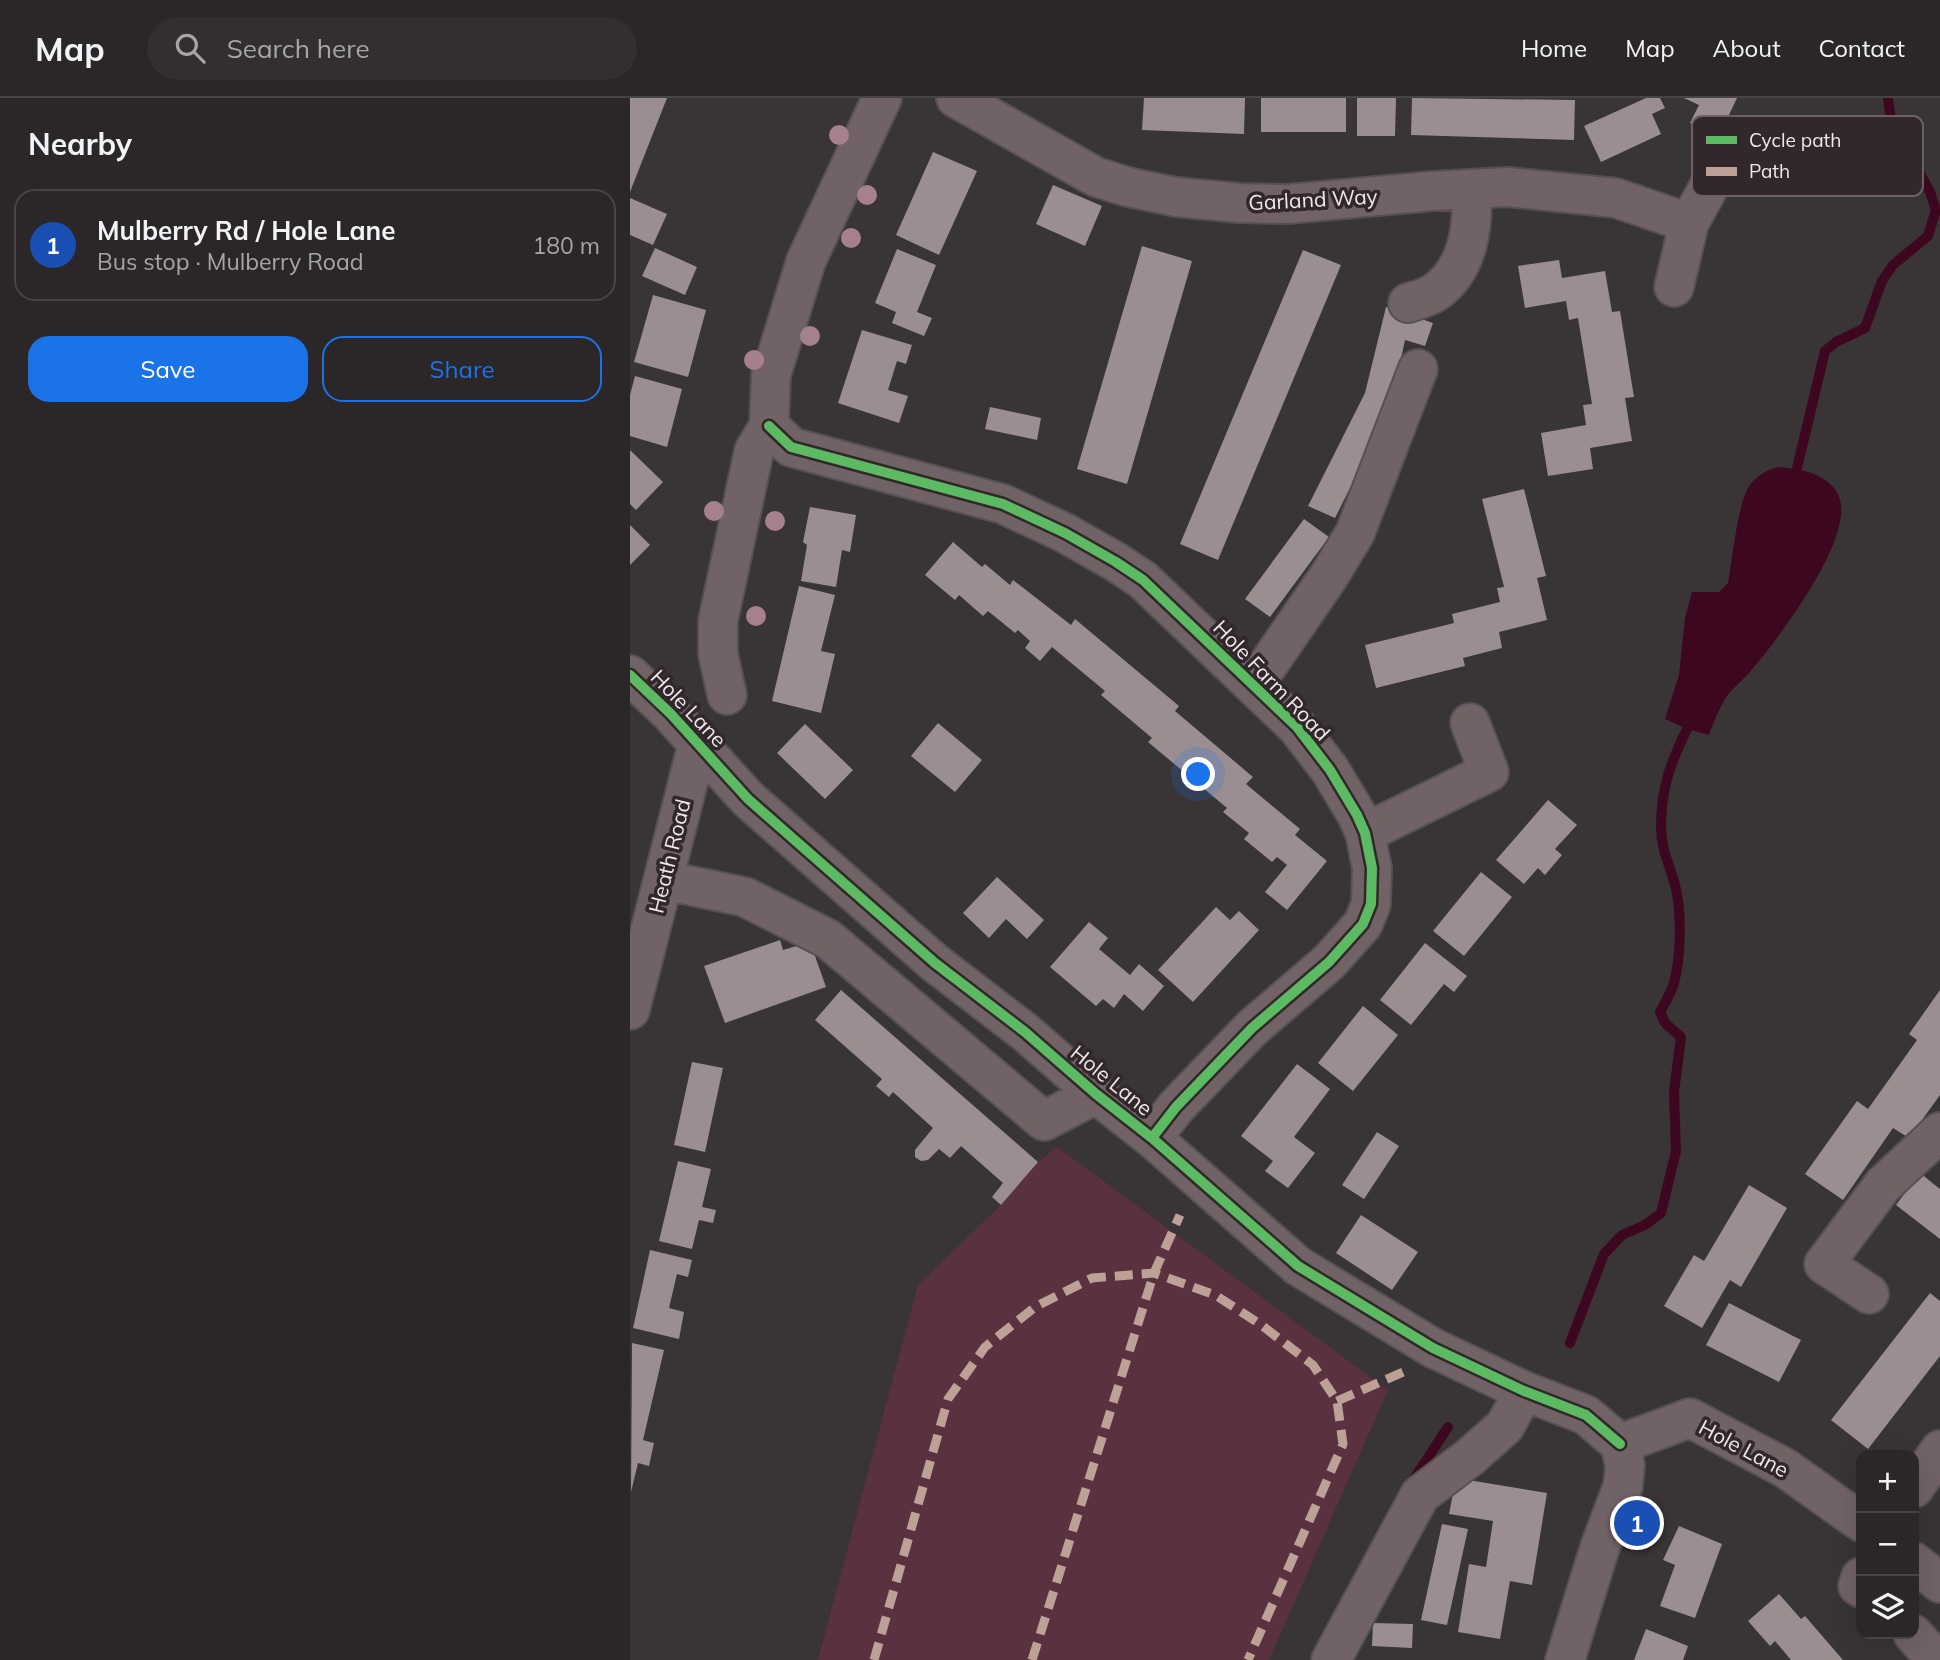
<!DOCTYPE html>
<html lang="en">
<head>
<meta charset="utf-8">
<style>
  :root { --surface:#2b2728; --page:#332f30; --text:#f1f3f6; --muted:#a6a5a8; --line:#474445; --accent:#1a73e8 }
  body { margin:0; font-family:Mulish,sans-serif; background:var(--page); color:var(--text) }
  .controls { position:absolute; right:21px; bottom:21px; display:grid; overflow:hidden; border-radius:14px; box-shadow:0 7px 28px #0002 }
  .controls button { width:63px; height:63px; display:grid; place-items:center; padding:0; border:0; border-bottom:2px solid var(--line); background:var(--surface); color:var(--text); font:35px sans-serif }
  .you { position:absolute; left:569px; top:677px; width:24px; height:24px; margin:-18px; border:5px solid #fff; border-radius:50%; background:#1a73e8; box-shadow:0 0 0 10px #1a73e833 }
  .badge { display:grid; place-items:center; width:46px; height:46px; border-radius:50%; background:var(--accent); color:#fff; font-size:23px; font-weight:700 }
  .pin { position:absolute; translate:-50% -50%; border:4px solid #fff; box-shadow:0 2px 7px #0006 }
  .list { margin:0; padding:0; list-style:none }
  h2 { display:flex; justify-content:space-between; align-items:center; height:91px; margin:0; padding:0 28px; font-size:30px }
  h2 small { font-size:23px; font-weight:400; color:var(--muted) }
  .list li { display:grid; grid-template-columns:46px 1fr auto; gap:21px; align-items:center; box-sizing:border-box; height:112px; margin:0 14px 14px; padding:0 14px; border:2px solid var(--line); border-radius:21px }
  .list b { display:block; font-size:26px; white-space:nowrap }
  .list p { margin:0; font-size:23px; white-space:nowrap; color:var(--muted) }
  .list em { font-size:23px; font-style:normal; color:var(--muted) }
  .actions { display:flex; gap:14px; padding:21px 28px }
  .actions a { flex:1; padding:16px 0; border:2px solid var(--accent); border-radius:21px; text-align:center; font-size:24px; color:var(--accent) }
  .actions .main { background:var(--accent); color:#fff }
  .icon { flex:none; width:38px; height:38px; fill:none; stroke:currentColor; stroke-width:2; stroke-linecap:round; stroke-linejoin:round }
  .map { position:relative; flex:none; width:1310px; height:1562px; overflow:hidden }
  header { display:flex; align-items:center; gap:42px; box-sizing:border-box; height:98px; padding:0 35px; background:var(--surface); border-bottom:2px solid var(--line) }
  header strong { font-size:33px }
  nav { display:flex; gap:38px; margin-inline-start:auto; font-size:24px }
  .search { width:490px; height:63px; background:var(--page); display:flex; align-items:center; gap:18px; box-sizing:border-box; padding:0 24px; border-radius:38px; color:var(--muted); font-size:26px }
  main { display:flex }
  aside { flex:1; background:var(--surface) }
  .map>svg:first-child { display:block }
  .green { fill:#5a313f }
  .water { fill:#3e0720 }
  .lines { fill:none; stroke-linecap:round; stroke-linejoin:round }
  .stream { stroke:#3e0720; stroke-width:10 }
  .building { fill:#9a8e91 }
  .minor-casing { stroke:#555153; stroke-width:42 }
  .minor { stroke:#716266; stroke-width:38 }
  .quiet { stroke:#bda197; stroke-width:9; stroke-dasharray:18 9; stroke-linecap:butt }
  .cycleway-casing { stroke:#32272a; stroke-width:15 }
  .cycleway { stroke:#5cba63; stroke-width:10 }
  .tree { fill:#a5818b }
  .labels { text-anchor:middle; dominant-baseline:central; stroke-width:7; stroke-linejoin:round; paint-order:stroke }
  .street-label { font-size:21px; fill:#efe7e9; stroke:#32272a }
  .key { fill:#32272a; stroke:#6b6163; stroke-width:2 }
  .key-label { font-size:19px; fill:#efe7e9 }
</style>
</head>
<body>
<header>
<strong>Map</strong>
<div class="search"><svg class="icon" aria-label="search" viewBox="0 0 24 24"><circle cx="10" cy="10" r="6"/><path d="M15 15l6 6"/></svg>Search here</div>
<nav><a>Home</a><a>Map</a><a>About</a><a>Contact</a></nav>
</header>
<main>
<aside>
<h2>Nearby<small></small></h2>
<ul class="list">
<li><span class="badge" style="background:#1a4fb4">1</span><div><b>Mulberry Rd / Hole Lane</b><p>Bus stop · Mulberry Road</p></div><em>180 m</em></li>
</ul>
<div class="actions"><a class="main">Save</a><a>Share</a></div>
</aside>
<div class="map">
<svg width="1310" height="1562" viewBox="0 0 1310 1562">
  <rect width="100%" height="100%" fill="#393435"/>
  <path class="green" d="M427,1049L758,1292L639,1562H188L288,1187L371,1107L408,1064Z"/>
  <path class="water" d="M1148,369C1171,371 1203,376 1210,402C1222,444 1146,544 1119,575C1112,583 1103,590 1097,598C1089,610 1084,624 1079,637L1057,631L1035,621L1049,577L1055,520L1062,494H1089L1098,485C1103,460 1107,406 1120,387C1127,377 1137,372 1148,369Z"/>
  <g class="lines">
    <path class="stream" d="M1167,370L1195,253L1206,244L1235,230L1252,183L1263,167L1298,138L1306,112L1300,94L1261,23L1258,0
      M940,1245L974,1156L992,1137L1015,1127L1031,1115L1046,1053L1044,994L1051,939L1035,925L1030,914C1035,905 1041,895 1044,885C1051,859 1052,813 1045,787C1040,768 1031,751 1031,730C1031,690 1040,666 1057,631
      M782,1384L818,1329"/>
  </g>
  <path class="building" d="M0,0H37L0,94Z
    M514,0H615L614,36L512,32Z
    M631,0H716V34H631Z
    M727,0H766L765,38H727Z
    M782,0L945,2L944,42L781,37Z
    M1016,0H1030L1035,10L1022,16L1031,36L971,64L954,28Z
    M1054,0H1107L1089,38L1060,25L1069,7Z
    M303,54L347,73L309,157L266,137Z
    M423,87L472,108L455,148L406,126Z
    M0,100L37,116L23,147L0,137Z
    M512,148L562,163L497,386L447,371Z
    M25,150L67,169L55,197L12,178Z
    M267,151L306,167L287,214L302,220L294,238L262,225L266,214L245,205Z
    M673,152L711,167L588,462L550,446Z
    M929,162L932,180L975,173L982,214L990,213L1004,299L995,300L1002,343L960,350L963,371L918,378L911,335L956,327L953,307L962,306L948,220L939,222L936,203L895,210L888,168Z
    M23,197L76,212L58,279L4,264Z
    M756,209L803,225L795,248L775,242L761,308L705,420L678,408L735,295Z
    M232,232L282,247L276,266L267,263L258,292L278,298L269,325L208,305Z
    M5,278L52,291L37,349L0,338V297Z
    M360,309L411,320L407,342L355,331Z
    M0,352L33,384L6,412L0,406Z
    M894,391L916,478L907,480L917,522L869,534L872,550L833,560L835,568L746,590L735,547L824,525L822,516L870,504L867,490L874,489L852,401Z
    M180,409L226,417L220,454L212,452L206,489L171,483L177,447L173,444Z
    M674,421L699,439L640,519L615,501Z
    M0,427L20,447L0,467Z
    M323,444L352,469L355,466L380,487L383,482L441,527L445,521L549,608L545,613L623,679L616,686L670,731L665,737L697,763L657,812L635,794L657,767L647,759L642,764L614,741L619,735L593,714L597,710L518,644L522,640L471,597L475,593L422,549L410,563L395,550L400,543L388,532L385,535L358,513L353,518L329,497L325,502L295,477Z
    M169,488L205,497L191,553L205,556L191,615L142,603Z
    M308,625L352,662L325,694L281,658Z
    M175,626L223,672L195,701L147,655Z
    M918,702L947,727L925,751L932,757L915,777L908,770L894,786L866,762Z
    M851,774L882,799L834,858L803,833Z
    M367,779L414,822L397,841L376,821L359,840L333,815Z
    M586,809L600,822L609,813L629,832L563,904L528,872Z
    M459,824L478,840L469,851L500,877L509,866L534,888L513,913L494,896L484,910L473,901L466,908L420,869Z
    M150,842L153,852L180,844L196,889L95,925L74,868Z
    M795,845L837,878L824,894L814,886L781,927L750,902Z
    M211,892L408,1064L371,1107L362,1099L373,1085L331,1048L320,1060L309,1051L298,1062L291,1063L285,1059V1052L303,1030L263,994L259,999L246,988L252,981L185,922Z
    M1310,892V997L1279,1040L1263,1030L1213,1102L1175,1076L1227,1003L1238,1011L1287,942L1279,936Z
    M733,908L768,937L723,993L688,965Z
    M62,964L93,970L75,1054L44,1047Z
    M667,966L700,991L664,1039L685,1055L658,1090L635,1073L643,1063L611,1038Z
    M747,1034L769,1048L734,1101L712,1087Z
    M48,1063L81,1071L72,1109L86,1112L83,1125L69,1122L62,1151L29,1143Z
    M1290,1075L1310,1091V1141L1266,1107Z
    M1119,1087L1157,1110L1111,1189L1100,1182L1072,1230L1034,1208L1064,1157L1074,1163Z
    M731,1117L788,1154L762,1192L706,1155Z
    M20,1152L62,1162L58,1179L47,1176L39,1210L54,1214L49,1241L3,1230Z
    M1300,1195L1310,1203V1258L1238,1351L1201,1322Z
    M1099,1205L1171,1242L1149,1284L1076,1247Z
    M2,1245L34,1252L13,1342L24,1345L19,1368L8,1365L1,1394Z
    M826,1380L917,1395L902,1487L880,1483L870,1541L828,1534L839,1466L856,1469L863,1423L819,1416Z
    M812,1426L838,1431L817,1527L791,1522Z
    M1049,1428L1092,1446L1065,1520L1030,1508L1045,1467L1033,1462Z
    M1149,1496L1171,1521L1175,1518L1213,1562H1161L1145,1543L1140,1548L1118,1523Z
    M743,1525L783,1526L782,1550L742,1548Z
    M1016,1531L1058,1548L1053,1562H1004Z"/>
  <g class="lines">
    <defs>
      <path id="minor" d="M326,0L466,79L498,89L546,99L609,105L658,106L803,93L877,89L986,100L1059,125
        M1044,189L1059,125L1081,85
        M778,205C787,202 796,200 804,195C838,173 844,128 841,91
        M139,328L161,349L373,406L435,435L486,464L513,482L667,629L700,672L727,717L735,735L742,770L741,806L733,826L699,864L622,930L546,1009L522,1040
        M0,577L40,615L118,701L305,865L395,934L466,996L522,1040L668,1168L803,1250L894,1293L956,1317L990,1346
        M624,587L699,478L725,435L788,271
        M97,597L88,556V523L124,353L139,328L141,277L176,163L252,0
        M735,735L859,674L840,625
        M33,782L115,799L198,841L414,1023L466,996
        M0,912L68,645
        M1239,1196L1194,1166L1253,1087L1310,1034
        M990,1346L1060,1320L1155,1370L1231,1424
        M1284,1390L1310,1352
        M1284,1464L1310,1485
        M1231,1479L1228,1488L1231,1490
        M1283,1536L1306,1562
        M701,1562L790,1397L840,1359L875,1328L894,1293
        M935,1562L970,1449L993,1388L995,1367L990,1346"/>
    </defs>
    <use href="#minor" class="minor-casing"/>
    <use href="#minor" class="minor"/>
    <path class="quiet" d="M707,1303L780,1271
      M244,1562L318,1301L355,1249L405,1209L462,1180L524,1175L585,1197L630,1226L683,1267L707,1303L713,1346L618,1562
      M402,1562L524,1175L550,1117"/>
    <defs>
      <path id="cycleway" d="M139,328L161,349L373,406L435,435L486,464L513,482L667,629L700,672L727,717L735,735L742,770L741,806L733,826L699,864L622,930L546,1009L522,1040
        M0,577L40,615L118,701L305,865L395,934L466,996L522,1040L668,1168L803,1250L894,1293L956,1317L990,1346"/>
    </defs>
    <use href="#cycleway" class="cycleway-casing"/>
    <use href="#cycleway" class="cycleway"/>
  </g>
  <g class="tree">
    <circle cx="209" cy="37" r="10"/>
    <circle cx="237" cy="97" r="10"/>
    <circle cx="221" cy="140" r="10"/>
    <circle cx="180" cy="238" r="10"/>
    <circle cx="124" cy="262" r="10"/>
    <circle cx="84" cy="413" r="10"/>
    <circle cx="145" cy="423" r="10"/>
    <circle cx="126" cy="518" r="10"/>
  </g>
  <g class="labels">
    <g class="street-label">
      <text transform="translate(683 101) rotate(-3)">Garland Way</text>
      <text transform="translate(642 582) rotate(46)">Hole Farm Road</text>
      <text transform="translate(59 610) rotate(46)">Hole Lane</text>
      <text transform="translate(39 758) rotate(-76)">Heath Road</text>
      <text transform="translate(482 982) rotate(39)">Hole Lane</text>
      <text transform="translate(1114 1350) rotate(28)">Hole Lane</text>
    </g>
  </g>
  <rect x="1062" y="18" width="231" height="80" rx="10" class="key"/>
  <rect x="1076" y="38" width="31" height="8" fill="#5cba63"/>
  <rect x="1076" y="69" width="31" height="9" fill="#bda197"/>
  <g class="key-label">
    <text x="1119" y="49">Cycle path</text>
    <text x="1119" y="80">Path</text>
  </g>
</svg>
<div class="controls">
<button>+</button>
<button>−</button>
<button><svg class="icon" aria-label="layers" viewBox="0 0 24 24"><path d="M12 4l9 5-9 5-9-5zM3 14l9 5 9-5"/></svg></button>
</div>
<div class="you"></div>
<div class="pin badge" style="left:1007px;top:1425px;background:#1a4fb4">1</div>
</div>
</main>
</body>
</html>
